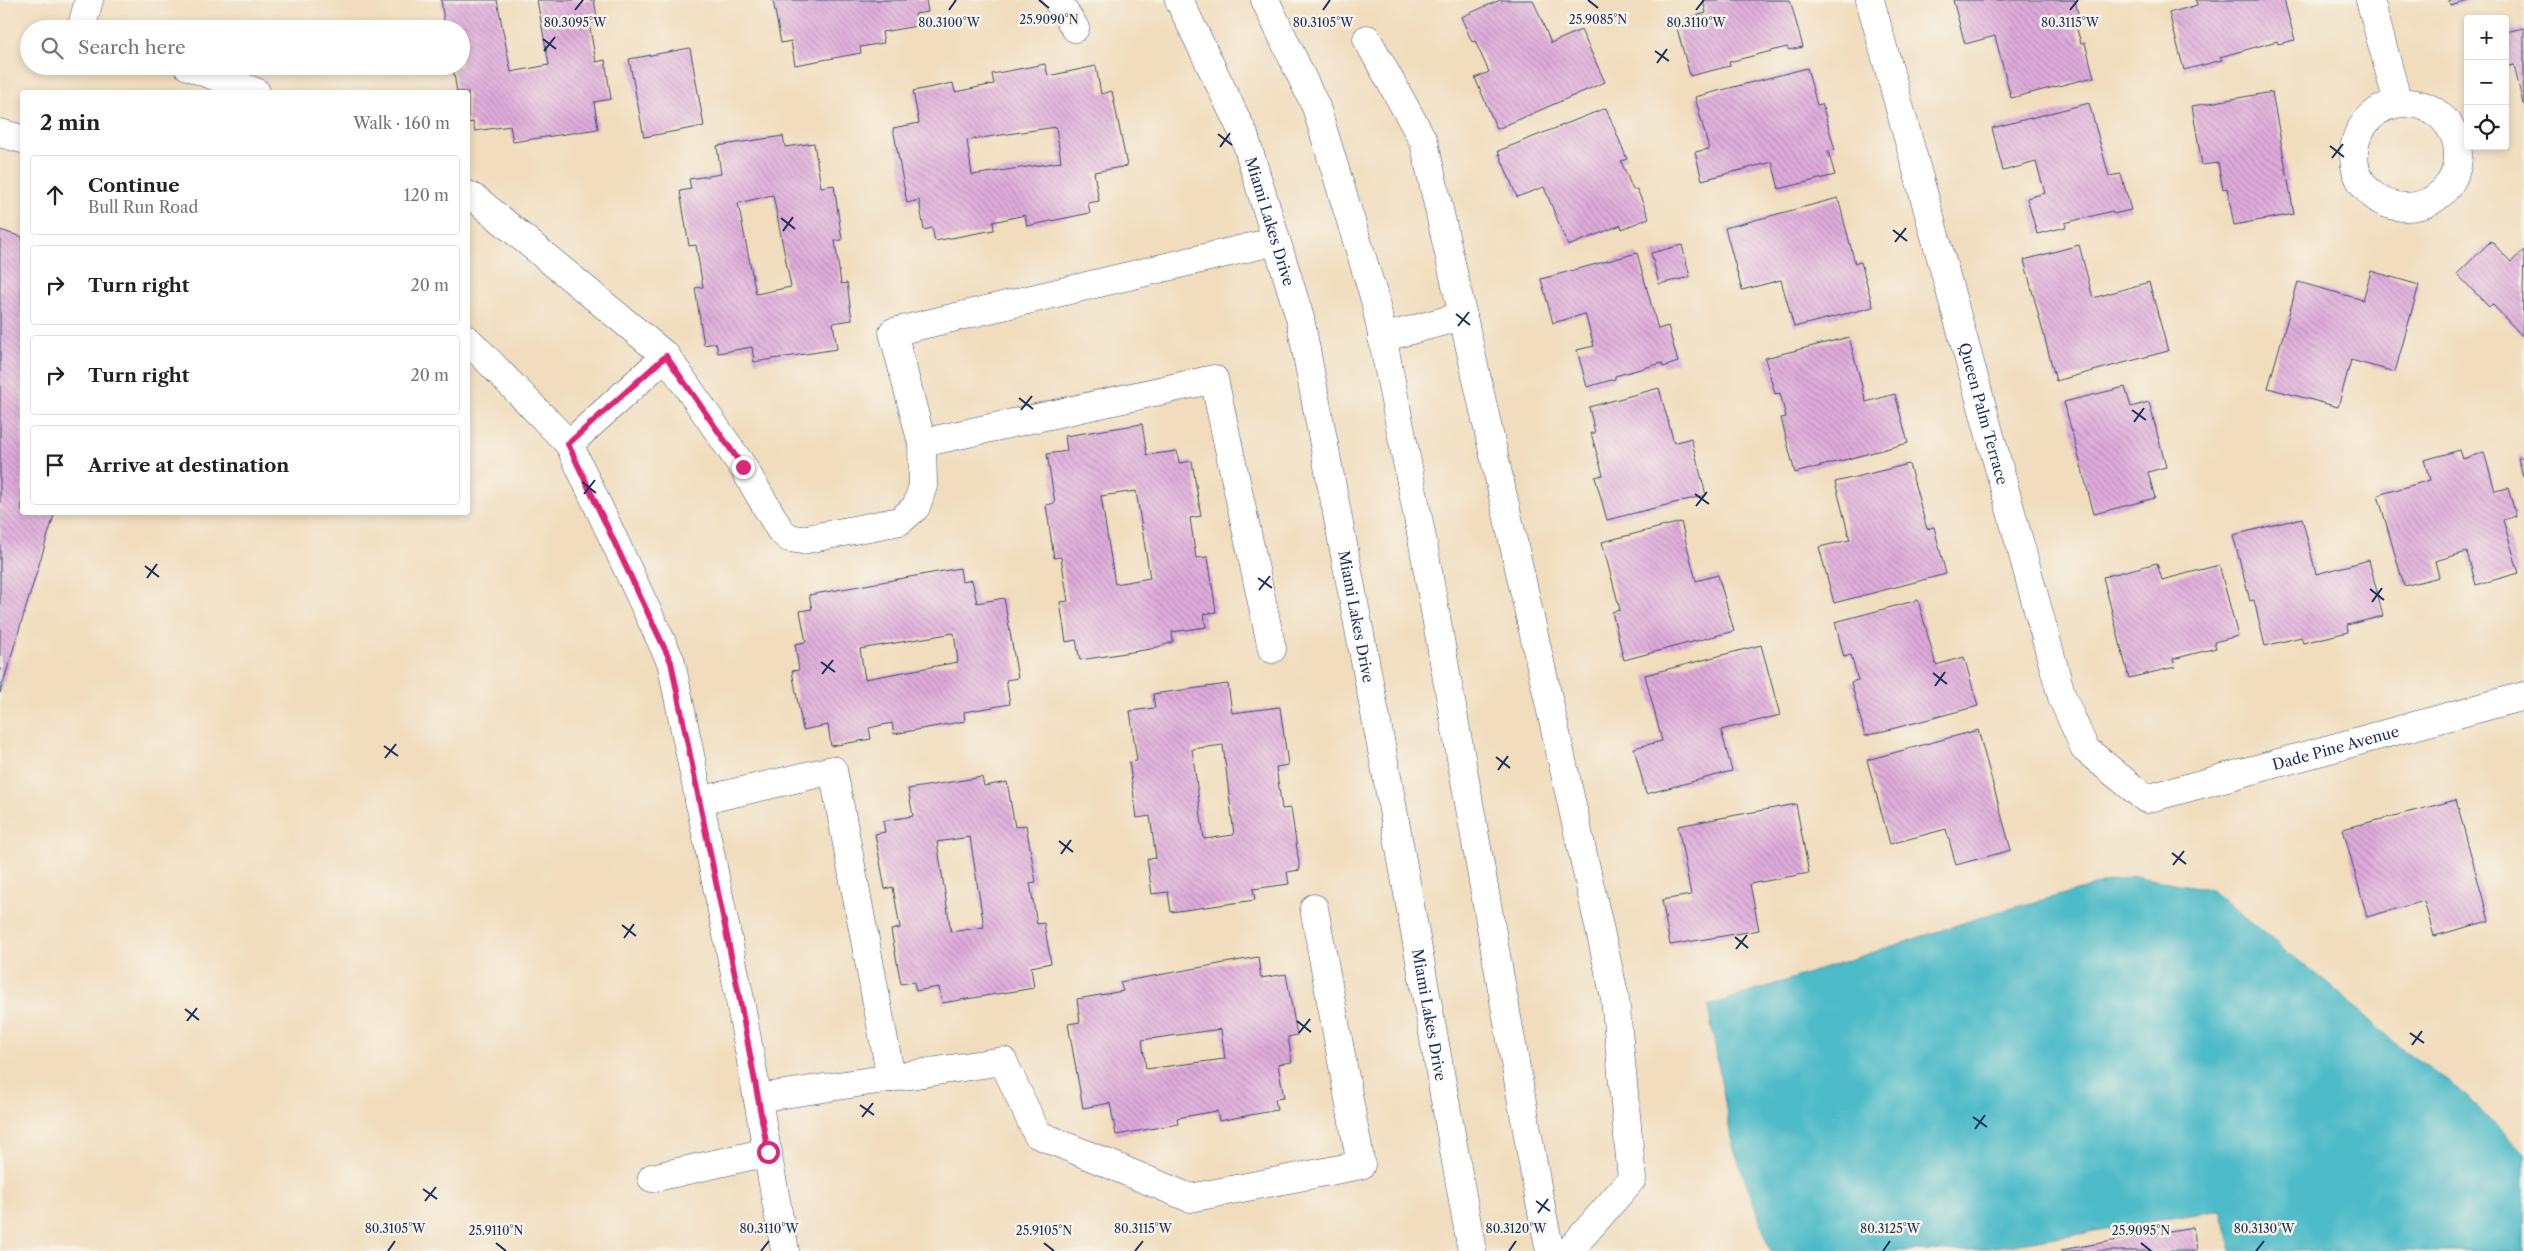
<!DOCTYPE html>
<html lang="en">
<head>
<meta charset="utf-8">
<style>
  :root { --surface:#fff; --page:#f6f6f6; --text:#222; --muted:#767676; --line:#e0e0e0 }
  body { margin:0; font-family:"Libre Caslon Text",serif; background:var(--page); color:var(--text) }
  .controls { position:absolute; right:15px; top:15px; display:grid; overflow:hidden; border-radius:5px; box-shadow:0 2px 8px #0003 }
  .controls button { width:45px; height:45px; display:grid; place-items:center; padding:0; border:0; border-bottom:1px solid var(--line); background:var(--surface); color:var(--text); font:25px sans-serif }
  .stop { position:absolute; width:15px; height:15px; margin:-11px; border:4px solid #db2777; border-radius:50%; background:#fff }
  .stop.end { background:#db2777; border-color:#fff; box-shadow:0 1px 5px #0008 }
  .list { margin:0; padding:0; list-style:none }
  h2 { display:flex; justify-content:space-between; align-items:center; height:65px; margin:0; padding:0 20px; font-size:21px }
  h2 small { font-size:16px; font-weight:400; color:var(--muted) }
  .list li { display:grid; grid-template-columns:32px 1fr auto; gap:15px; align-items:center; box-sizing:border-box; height:80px; margin:0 10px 10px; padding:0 10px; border:1px solid var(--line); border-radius:5px }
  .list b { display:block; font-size:19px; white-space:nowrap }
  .list p { margin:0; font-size:16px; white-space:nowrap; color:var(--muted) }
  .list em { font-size:16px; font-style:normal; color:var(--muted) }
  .icon { flex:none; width:28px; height:28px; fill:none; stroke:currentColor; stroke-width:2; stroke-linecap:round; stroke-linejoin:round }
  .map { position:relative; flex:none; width:2524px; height:1251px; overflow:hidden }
  .search { position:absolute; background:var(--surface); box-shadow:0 2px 8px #0003; left:20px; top:20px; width:450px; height:55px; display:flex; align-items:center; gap:12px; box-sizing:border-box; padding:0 18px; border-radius:28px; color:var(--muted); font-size:19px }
  .panel { position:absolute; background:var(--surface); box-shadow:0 2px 8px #0003; left:20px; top:90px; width:450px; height:425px; border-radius:5px }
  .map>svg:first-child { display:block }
  .water { fill:#4dbbc8; stroke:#347593 }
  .building { fill:url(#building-back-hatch); fill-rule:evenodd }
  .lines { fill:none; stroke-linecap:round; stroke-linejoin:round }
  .minor-casing { stroke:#3b496c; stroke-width:29 }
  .major-casing { stroke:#3b496c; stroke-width:29 }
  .minor { stroke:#fff; stroke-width:28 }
  .major { stroke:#fff; stroke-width:28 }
  .route { stroke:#db2777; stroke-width:6 }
  .ticks { fill:none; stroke:#1b2f5e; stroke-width:2 }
  .labels { text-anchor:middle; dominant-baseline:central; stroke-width:5; stroke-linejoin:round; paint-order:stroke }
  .street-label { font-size:15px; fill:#1b2f5e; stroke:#f7f3e8 }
  .ticks-label { font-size:12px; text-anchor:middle; fill:#1b2f5e; stroke:#f7f3e8; stroke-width:5; stroke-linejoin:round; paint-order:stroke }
</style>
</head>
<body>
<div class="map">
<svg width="2524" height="1251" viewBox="0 0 2524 1251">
  <defs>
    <pattern id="building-back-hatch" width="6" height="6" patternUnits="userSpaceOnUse" patternTransform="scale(1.25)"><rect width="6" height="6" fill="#e0acdb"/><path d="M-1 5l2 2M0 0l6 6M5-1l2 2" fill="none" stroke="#b58cb5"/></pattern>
  </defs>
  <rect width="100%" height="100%" fill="#f7f3e8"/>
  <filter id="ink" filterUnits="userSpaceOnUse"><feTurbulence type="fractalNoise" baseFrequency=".02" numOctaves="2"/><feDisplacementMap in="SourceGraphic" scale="10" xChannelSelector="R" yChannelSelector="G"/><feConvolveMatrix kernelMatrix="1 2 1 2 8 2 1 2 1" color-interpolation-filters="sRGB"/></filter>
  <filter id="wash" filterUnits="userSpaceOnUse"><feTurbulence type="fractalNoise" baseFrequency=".0096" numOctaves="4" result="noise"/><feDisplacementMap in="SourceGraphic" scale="20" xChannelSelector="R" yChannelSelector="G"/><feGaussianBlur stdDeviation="1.12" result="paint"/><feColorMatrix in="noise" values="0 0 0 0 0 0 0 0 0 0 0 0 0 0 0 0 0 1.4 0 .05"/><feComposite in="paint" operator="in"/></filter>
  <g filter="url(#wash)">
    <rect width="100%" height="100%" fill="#f1ddbd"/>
    <path class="water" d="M2132,876L2209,889L2340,994L2400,1048L2460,1089L2524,1154V1251H2232L2221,1210L1971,1251H1771L1732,1143L1708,1006L1994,913Z"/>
    <g id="blocks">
      <path class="building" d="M441,0H497L511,72L549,65L537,0H594L598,22L589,23L596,62L605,60L611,99L594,102L598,129L513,142L510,126L475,131L473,122L468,123V92H457L453,68L461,66V29H454V26L445,28Z
        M773,0H926L928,12L915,14L917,26L882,32L884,43L860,47L861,53L795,65L791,41L781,43Z
        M1500,0H1533L1551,43L1581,30L1605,82L1497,129L1475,78L1489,72L1475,41L1472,42L1461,17Z
        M1703,0H1790L1803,47L1789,50L1787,47L1729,62L1730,66L1690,76L1675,21L1706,13Z
        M1953,0H2075L2079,18L2074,19L2081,43H2085L2094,77L2011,98L1995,36L1965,44Z
        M2196,0H2284L2295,40L2278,44L2277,41L2220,57L2222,60L2184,70L2169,13L2197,5Z
        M2449,0H2469V1L2450,6Z
        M2524,28V104H2523L2514,65L2505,67V32Z
        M690,48L704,126L644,137L629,59Z
        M1045,64L1048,76L1096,66L1101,94L1112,91L1127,166L1094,172L1099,201L1088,203L1090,213L1027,226L1025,215L993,222L994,230L935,241L932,228L924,230L919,200L907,203L893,128L919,123L913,91L953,83L955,92L994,84L992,74ZM1056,127L1061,162L972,175L967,140Z
        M1807,68L1817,105L1822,104L1835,150L1828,151L1835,175L1779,189L1772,162L1702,180L1695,152L1709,149L1695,97Z
        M2272,92L2294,214L2234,225L2227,188L2223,189L2218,163L2202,165L2192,106Z
        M2089,103L2109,176L2121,174L2131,210L2113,214L2112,211L2065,223L2066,227L2037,234L2027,198L2045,193L2036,162L2003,171L1992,128Z
        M1606,108L1627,159L1621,161L1633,190L1637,189L1649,218L1622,229L1621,225L1568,246L1544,187L1517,197L1498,151Z
        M783,136L785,147L814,143L821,187L834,185L842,240L835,241L841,284L847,283L852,320L833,323L837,349L754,362L752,347L718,353L716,343L704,345L695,288L703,287L696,245L689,246L680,191L691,189L689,179L721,174L717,146ZM773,195L791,287L756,294L738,203Z
        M1838,198L1855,263L1861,262L1873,307L1794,327L1781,280L1742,290L1725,228Z
        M0,230L22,237V512H55L0,693Z
        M2491,241L2511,262L2524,250L2522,336L2492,304L2489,307L2457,274Z
        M1682,245L1690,277L1659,284L1651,253Z
        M2079,245L2093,298L2149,282L2168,351L2056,381L2024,260Z
        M1637,253L1658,329L1668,326L1678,362L1663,367L1662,363L1615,376V379L1587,387L1577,350L1594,346L1585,314L1553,323L1541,279Z
        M2371,271L2419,285L2395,372L2351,360L2338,407L2268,388L2298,282L2363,300Z
        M1849,337L1866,402L1895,394L1908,443L1795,473L1781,418L1786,417L1780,393L1775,394L1765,358Z
        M2125,387L2131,407L2149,402L2166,467L2148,472L2155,498L2094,514L2064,402Z
        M1659,388L1674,443L1691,438L1706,495L1607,520L1595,477L1603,475L1591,433H1595L1589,407Z
        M1142,424L1147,455L1177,451L1179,463L1192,461L1201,516L1190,518L1196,558L1208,557L1216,612L1204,614L1206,627L1172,632L1173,642L1151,649L1080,660L1076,640L1066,642L1060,602L1068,601L1061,557L1054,558L1046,505L1055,503L1047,454L1067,451L1065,436ZM1136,491L1150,578L1115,584L1101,496Z
        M2460,450L2463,459L2484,452L2495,491L2508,488L2516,516L2503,520L2519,573L2476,585L2467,552L2435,561L2439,577L2404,586L2378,495L2430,480L2424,460Z
        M2524,457V477H2523L2518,458Z
        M1909,464L1927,529L1934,527L1946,574L1834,603L1819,547L1850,540L1835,482Z
        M2302,518L2316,574L2369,560L2383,616L2347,625L2348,632L2303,643L2301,637L2265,646L2254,600L2250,601L2233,535Z
        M1681,522L1696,581L1718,575L1734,631L1624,660L1612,612L1620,610L1602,542Z
        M2157,563L2162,580L2219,565L2238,636L2214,642L2216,648L2173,659L2175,667L2129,678L2103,577Z
        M960,568L962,582L972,580L977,603L1004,598L1018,678L1006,680L1010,704L964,712L965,721L894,734L892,723L869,728L871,739L831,746L828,725L803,730L792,671L799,670L795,644L806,642L800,611L812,609L809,595ZM954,633L958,662L865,679L860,649Z
        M1918,600L1936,665L1964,657L1978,706L1865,736L1851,682L1858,680L1851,655L1844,657L1835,622Z
        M1761,645L1780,715L1721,730L1732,771L1646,794L1634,748L1662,741L1645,675Z
        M1228,684L1232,713L1280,707L1288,765L1276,767L1282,809L1291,808L1300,870L1287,872L1289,884L1253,889L1255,900L1171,912L1168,892L1152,894L1147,859L1156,858L1150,816L1137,818L1129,762L1137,761L1130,711L1155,708L1153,694ZM1223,745L1234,835L1204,839L1192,749Z
        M1978,730L2011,850L1956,865L1946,829L1890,844L1867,760Z
        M982,777L984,786L1007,782L1015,827L1026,825L1036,882L1030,883L1037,924L1044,923L1051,963L1031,967L1034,988L942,1003L939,987L916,991L914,982L901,984L891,930L900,928L893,887L885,889L875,834L885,832L883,821L913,816L908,789ZM970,837L984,927L951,932L937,842Z
        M2456,800L2489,921L2434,936L2424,901L2367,917L2343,829Z
        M1796,804L1809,873L1750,884L1759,930L1670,945L1662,900L1691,895L1678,826Z
        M1258,957L1261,978L1286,974L1297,1035L1288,1037L1292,1062L1278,1064L1284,1098L1275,1099L1277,1110L1219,1121L1217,1111L1177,1118L1178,1124L1116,1135L1110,1103L1083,1108L1068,1024L1080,1022L1077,999L1123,991L1120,982ZM1221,1029L1225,1059L1146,1069L1142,1040Z
        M2193,1227L2197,1251H2062L2061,1250Z"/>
    </g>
  </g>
  <g filter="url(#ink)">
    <use href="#blocks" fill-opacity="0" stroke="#3b496c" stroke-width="1"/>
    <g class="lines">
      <defs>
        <g id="minor">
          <path d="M1057,0L1075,28"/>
          <path id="s1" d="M1870,0L2062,697L2085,749L2146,799L2524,696"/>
          <path d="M2370,0L2398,103"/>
          <path d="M81,29L89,0"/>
          <path d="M1367,39L1424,142L1615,998L1632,1179L1569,1251"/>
          <path d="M188,66L256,92"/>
          <circle cx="2406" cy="155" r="52"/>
          <path d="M0,133L22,139"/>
          <path d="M468,195L477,200L666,356L743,467L780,530L789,538L802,540L900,521L916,507L923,486L922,443"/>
          <path d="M1382,338L1463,316"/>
          <path d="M468,340L569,444L671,662L738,989L785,1251"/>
          <path d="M569,444L666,356"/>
          <path d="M1272,649L1214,379L922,443L893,332L1276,241"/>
          <path d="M699,801L833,770L891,1078"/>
          <path d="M758,1098L1003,1061L1037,1134L1190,1198L1361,1165L1314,908"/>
          <path d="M652,1178L768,1152"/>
        </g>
        <g id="major">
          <path id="s2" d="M1179,0L1244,135L1300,318L1388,782L1472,1251"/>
          <path d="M1265,0L1316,107L1375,300L1422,538L1538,1192L1550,1251"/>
        </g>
      </defs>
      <use href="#minor" class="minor-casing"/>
      <use href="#major" class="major-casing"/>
      <use href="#minor" class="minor"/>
      <use href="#major" class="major"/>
    </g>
  </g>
  <g class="lines" filter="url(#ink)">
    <path class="route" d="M743,467L666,356L568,444L671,662L738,990L768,1152"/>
  </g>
  <path class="ticks" d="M1039,0L1049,8M1588,0L1598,8M575,10L583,0M949,10L956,0M1323,10L1330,0M1696,10L1704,0M2070,10L2078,0M543,39L556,49M544,51L555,37M1655,51L1669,61M1657,63L1667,49M1218,134L1232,145M2330,146L2344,157M1220,147L1230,133M2332,158L2343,144M781,218L795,229M1893,230L1907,241M783,231L793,217M1895,242L1906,228M1456,314L1470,325M1458,326L1469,312M1019,398L1033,409M1021,410L1032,396M2132,410L2146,420M2134,422L2144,408M582,482L596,493M584,494L595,480M1695,494L1709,504M1696,506L1707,492M145,566L159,577M147,578L157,564M1258,578L1272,588M2370,589L2384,600M1259,590L1270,576M2372,602L2382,588M821,662L835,672M1933,673L1947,684M822,674L833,660M1935,686L1945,672M384,746L398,756M1496,757L1510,768M385,758L396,744M1498,770L1508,756M1059,841L1073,852M2172,853L2186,864M1061,854L1071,840M2173,865L2184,851M622,925L636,936M1735,937L1748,948M624,938L634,924M1736,949L1747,935M185,1009L199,1020M187,1021L197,1008M1297,1021L1311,1032M1299,1033L1310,1019M2410,1033L2424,1043M2412,1045L2422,1031M860,1105L874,1115M862,1117L873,1103M1973,1117L1987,1127M1975,1129L1985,1115M423,1189L437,1199M425,1201L436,1187M1536,1201L1550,1211M1538,1213L1548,1199M496,1243L506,1251M1044,1243L1054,1251M2141,1243L2151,1251M388,1251L395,1241M761,1251L769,1241M1135,1251L1143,1241M1509,1251L1516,1241M1883,1251L1890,1241M2256,1251L2264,1241"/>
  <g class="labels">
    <g class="street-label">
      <text stroke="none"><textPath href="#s2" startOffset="240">Miami Lakes Drive</textPath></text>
      <text stroke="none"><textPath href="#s1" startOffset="429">Queen Palm Terrace</textPath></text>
      <text stroke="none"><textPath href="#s2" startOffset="645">Miami Lakes Drive</textPath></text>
      <text stroke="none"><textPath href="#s1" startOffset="1055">Dade Pine Avenue</textPath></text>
      <text stroke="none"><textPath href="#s2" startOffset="1050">Miami Lakes Drive</textPath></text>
    </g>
  </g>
  <g class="ticks-label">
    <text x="1049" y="24">25.9090°N</text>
    <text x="1598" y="24">25.9085°N</text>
    <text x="575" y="27">80.3095°W</text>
    <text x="949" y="27">80.3100°W</text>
    <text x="1323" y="27">80.3105°W</text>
    <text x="1696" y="27">80.3110°W</text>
    <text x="2070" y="27">80.3115°W</text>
    <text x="395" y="1233">80.3105°W</text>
    <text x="769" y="1233">80.3110°W</text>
    <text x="1143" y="1233">80.3115°W</text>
    <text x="1516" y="1233">80.3120°W</text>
    <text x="1890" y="1233">80.3125°W</text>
    <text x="2264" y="1233">80.3130°W</text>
    <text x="496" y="1235">25.9110°N</text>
    <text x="1044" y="1235">25.9105°N</text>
    <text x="2141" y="1235">25.9095°N</text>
  </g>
</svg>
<div class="controls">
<button>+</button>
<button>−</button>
<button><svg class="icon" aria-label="locate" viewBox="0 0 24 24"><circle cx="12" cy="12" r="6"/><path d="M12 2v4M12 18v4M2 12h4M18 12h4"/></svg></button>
</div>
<div class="stop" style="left:768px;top:1152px"></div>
<div class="stop end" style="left:743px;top:467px"></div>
<div class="search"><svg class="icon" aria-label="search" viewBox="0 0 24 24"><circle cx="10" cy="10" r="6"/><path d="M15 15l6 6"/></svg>Search here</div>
<section class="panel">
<h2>2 min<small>Walk · 160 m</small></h2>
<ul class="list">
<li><svg class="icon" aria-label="ahead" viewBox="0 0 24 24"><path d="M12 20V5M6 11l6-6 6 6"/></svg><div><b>Continue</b><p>Bull Run Road</p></div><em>120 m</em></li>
<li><svg class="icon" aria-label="right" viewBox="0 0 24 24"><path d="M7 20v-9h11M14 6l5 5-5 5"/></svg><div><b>Turn right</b></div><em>20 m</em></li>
<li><svg class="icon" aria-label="right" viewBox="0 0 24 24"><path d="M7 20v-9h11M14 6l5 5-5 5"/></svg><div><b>Turn right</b></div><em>20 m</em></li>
<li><svg class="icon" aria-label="arrive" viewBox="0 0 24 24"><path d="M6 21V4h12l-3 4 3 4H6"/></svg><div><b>Arrive at destination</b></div></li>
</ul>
</section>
</div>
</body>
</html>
